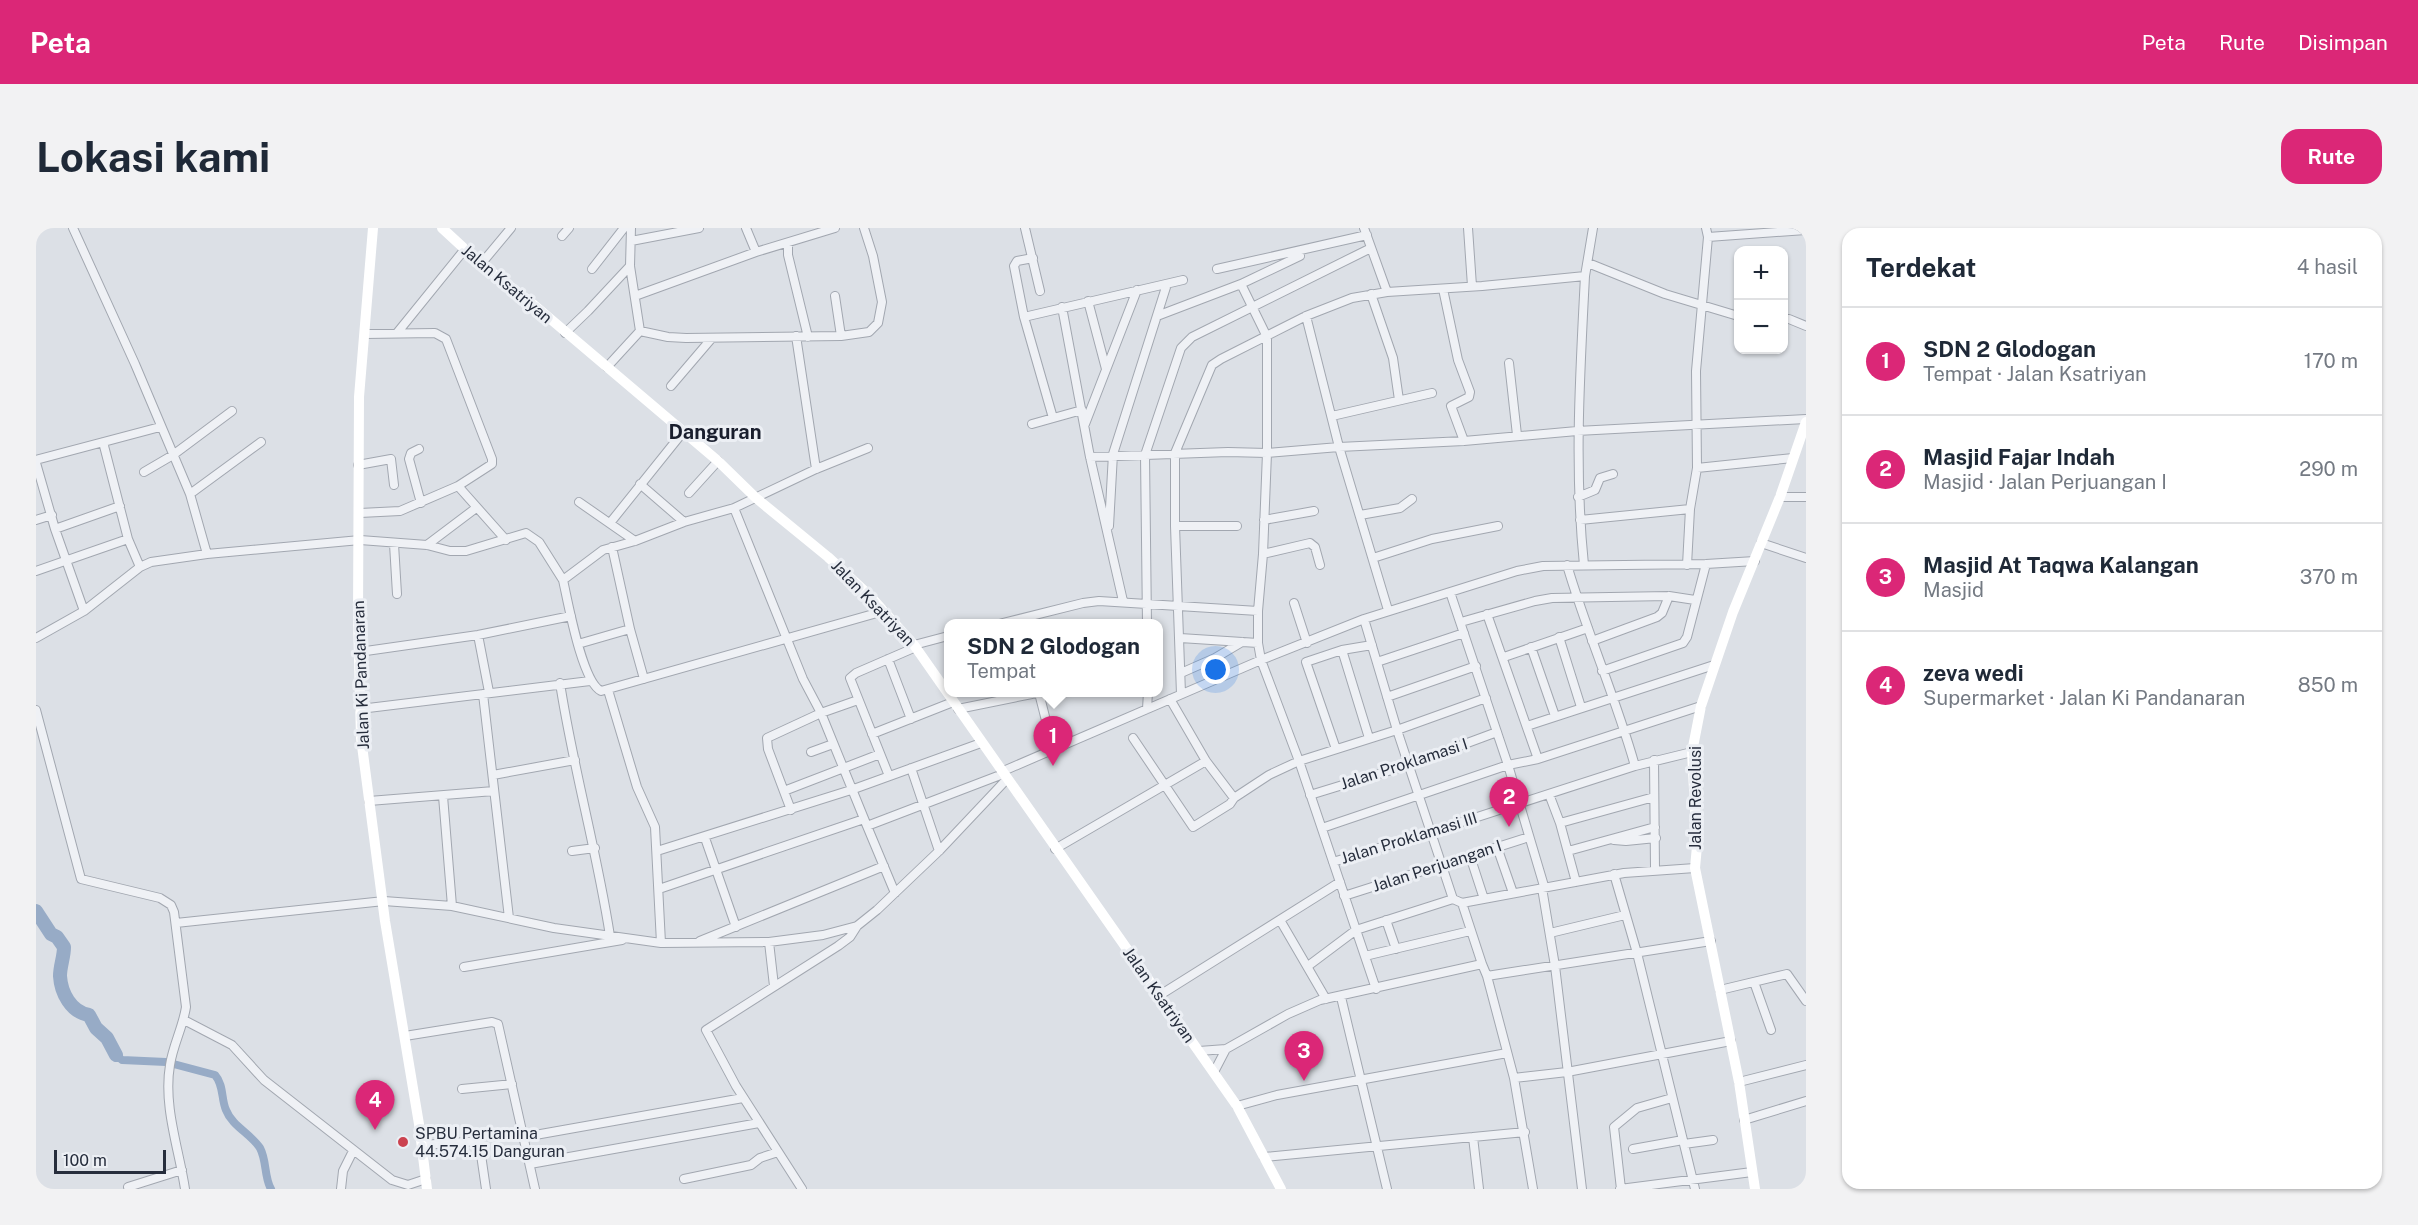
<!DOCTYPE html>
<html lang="id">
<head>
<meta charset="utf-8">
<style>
  :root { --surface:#fff; --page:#f2f2f3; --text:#1f2937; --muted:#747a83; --line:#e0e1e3; --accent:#db2777 }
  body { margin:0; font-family:"Public Sans",sans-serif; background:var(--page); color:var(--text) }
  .controls { position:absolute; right:18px; top:18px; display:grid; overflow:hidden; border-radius:12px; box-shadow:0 2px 4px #0004 }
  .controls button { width:54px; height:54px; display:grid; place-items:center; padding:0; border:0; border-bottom:2px solid var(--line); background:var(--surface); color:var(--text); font:30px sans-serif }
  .scale { position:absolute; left:18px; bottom:15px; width:112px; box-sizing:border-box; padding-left:6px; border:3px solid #262d3c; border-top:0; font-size:16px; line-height:21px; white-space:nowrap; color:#262d3c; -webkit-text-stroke:4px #eceff4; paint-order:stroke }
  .you { position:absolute; left:1180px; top:442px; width:21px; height:21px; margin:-15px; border:4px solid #fff; border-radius:50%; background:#1a73e8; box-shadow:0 0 0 9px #1a73e833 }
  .badge { display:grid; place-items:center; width:39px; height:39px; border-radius:50%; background:var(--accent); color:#fff; font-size:20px; font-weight:700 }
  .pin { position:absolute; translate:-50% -50px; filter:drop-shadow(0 2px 3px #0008) }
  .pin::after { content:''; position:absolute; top:32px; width:21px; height:18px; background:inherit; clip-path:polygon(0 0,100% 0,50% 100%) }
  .popup { position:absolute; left:908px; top:391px; width:219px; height:78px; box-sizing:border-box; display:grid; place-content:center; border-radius:12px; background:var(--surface); filter:drop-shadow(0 2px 4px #0005); font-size:20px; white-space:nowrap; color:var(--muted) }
  .popup b { font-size:22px; color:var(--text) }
  .popup::after { content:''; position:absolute; left:50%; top:100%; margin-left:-12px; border:12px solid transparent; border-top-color:var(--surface) }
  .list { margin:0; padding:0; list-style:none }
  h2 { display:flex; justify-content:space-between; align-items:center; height:78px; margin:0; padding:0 24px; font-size:26px }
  h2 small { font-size:20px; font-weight:400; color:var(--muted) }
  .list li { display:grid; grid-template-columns:39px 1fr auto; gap:18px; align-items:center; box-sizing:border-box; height:108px; padding:0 24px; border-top:2px solid var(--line) }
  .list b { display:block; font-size:22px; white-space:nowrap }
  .list p { margin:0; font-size:20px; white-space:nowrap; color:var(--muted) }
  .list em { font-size:20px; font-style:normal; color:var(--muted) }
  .map { position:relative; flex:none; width:1770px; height:961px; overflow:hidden; border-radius:18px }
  header { display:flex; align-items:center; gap:36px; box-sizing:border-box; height:84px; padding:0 30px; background:var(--accent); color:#fff }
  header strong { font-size:28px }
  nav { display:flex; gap:33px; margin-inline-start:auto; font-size:21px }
  .intro { display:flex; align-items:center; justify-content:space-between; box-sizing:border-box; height:144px; padding:0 36px }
  h1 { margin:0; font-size:42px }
  .button { padding:15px 27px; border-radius:18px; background:var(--accent); color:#fff; font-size:21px; font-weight:700 }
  main { display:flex; gap:36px; padding:0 36px }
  aside { flex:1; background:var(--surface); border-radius:18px; box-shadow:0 2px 4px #0004 }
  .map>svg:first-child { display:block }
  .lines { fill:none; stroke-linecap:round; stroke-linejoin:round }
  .canal { stroke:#97abc6; stroke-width:8 }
  .river { stroke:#97abc6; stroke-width:14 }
  .street-casing { stroke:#a2a7b0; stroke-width:10 }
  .street { stroke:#eff1f5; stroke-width:8 }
  .secondary { stroke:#fff; stroke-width:10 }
  .poi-dot { fill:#cb424f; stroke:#eceff4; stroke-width:2 }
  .labels { text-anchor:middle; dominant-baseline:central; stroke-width:6; stroke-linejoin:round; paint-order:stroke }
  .street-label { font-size:16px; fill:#262d3c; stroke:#eceff4 }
  .poi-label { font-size:16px; fill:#262d3c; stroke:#eceff4; text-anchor:start }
  .quarter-label { font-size:20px; font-weight:bold; fill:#191e2d; stroke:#eceff4 }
</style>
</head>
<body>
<header>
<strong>Peta</strong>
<nav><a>Peta</a><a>Rute</a><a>Disimpan</a></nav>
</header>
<div class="intro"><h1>Lokasi kami</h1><a class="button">Rute</a></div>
<main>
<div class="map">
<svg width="1770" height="961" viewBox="0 0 1770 961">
  <rect width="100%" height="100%" fill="#dce0e6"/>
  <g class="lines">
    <path class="canal" d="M80,827L86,832L130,834L179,847C188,857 185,871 190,882C196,898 215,906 224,920C231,933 228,949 235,961"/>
    <path class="river" d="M0,683L15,706L21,709L28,719C28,729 24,738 24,748C25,765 35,784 53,787L60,800L71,810L80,827"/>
    <defs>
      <path id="street" d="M37,0L99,136L154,266L171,326
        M595,0L594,38L604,103L632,109L650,110L805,108L833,104L842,95L846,74L837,28L828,0
        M710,0L720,24
        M989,0L1004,63
        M1328,0L1351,64
        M1432,0L1436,58
        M526,8L533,0
        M1672,9L1770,2
        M595,13L663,0
        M752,16V27L772,109
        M997,30L981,33L978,38L988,89L1017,190
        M1552,35L1629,66L1702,88
        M445,36L475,0
        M556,41L588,0
        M1181,41L1331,7
        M1205,56L1231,109V225L1227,326L1222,383V415L1225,432L1263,533L1340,761
        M1407,61L1422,132L1434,164L1433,169L1415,178L1428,213
        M1335,66L1357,130L1363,172
        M599,68L720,24L799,0
        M799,68L805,108
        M1052,73L1070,141
        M1026,79L1054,229L1087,373
        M1121,88L1205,56L1264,28
        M1270,88L1303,219L1352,382
        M988,89L1147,52
        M1748,91H1753L1770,98
        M361,105L429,21
        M529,105L552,83L594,38
        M329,106L399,105L410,111L456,231V236L422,258
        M760,108L780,241
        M1473,135L1481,207
        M571,139L604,103
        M635,158L676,110
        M1296,188L1396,165
        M996,196L1046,182
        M1049,196L1101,62
        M67,214L92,311L104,339
        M383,221L375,225L373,231L385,275
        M1054,229L1192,224L1231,225L1303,219L1428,213L1541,203L1770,191
        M0,232L124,199
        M0,235L19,301L48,383
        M322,237L355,231L358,257
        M1661,240L1757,230
        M108,244L137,227L196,183
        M604,256L648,294
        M653,265L682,233
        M154,266L225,214
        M1542,269L1559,262L1564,250L1577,246
        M1744,269H1770
        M543,274L599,313
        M698,280L767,451L785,485L831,598L967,546
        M324,285L364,283L422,258L470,312
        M1324,287L1364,280L1376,271
        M0,292L16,287
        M1228,292L1278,283
        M1544,292L1654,281
        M574,295L647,204
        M1073,298L1077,226L1131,56
        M1139,298H1201
        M19,301L84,278
        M1725,315L1770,330
        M358,316L361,366
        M391,317L440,280
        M576,319L594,401L608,451
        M1227,326L1274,315L1279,319L1284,337
        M1337,330L1396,311L1462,298
        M1531,337C1551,405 1580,470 1599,538
        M1548,337C1538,240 1544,145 1549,48
        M1651,337L1654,281L1661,240L1660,143L1672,9L1670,0
        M0,343L92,311
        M527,352C532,374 546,454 565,463L848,383
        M1414,364L1472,537L1508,658
        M1258,375L1271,415
        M1451,386L1502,531
        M1328,391L1361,502L1417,671L1426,675
        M1425,394L1499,373L1516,370L1633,368L1659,372
        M963,396L1047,375L1063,373L1222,383
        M1111,396L1109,227L1145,120L1156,109L1335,20
        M442,407L453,464
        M1523,409L1545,479
        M0,410L48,383L104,339L115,334L171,326L324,312L391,317L414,323H430L490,305L503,314L527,352L567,322L599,313L648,294L698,280L780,241L832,220
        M1144,410L1222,415
        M1556,413L1621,389L1626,385L1633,368
        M542,416L594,401
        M878,417L912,408
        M1495,419L1519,488
        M1306,422L1333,510
        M323,424L442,407L535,388
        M1468,429L1552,400
        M852,431L875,491
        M1341,434L1428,405
        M1566,443L1647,415L1651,409L1670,336
        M1145,445L1179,430L1206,414
        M524,455C537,540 561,623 574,708
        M572,462L601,559L619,599L625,715
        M1003,465L1017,520
        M447,466L473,690
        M1145,466L1139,298V225L1176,137L1185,131L1270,88L1316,70L1351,64L1446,58L1549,48L1557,0
        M1351,469L1440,438
        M324,481L554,453
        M922,481L1006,464
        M1111,481L1112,464
        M0,482L45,651L124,670L135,677L138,684L150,779C147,799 137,817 134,837C127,878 143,921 149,961
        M1491,498L1678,437
        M836,506L917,474
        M1097,510L1157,599L1194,576L1198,570L1170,533L1134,471
        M1300,521L1270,434L1306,422L1336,417
        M775,524L797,516
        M1618,532L1619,641
        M875,540L903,623
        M965,544L1225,432L1328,391L1481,343L1507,338L1670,336L1719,333
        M457,547L539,532
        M853,548L814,450L820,445L880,419
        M748,563L844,526
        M1513,566L1524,595L1540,654
        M1274,567L1372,537L1461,504
        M407,568L416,678
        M1198,570L1233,547L1263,533L1361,502L1450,470
        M333,573L458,563
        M755,582L732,521L731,510L785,485L822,472
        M1524,595L1618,569
        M831,598L859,665
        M1286,600L1472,537L1502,531L1665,478
        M669,610L700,699
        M1578,612L1590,613L1620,610
        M1461,619L1477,665
        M1019,621L1170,533
        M536,623L559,620
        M621,623L815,562L945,515
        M1532,623L1619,599
        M1434,628L1448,671
        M1297,634L1395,604L1599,538L1656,524
        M1578,646L1601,725L1659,961
        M1506,660L1519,738L1546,961
        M623,661L828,591
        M1308,668L1493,609
        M1244,692L1290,771
        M1350,692L1360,721
        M140,695L348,673L416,678L518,700L625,715L733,714L787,707L821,698L841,682L903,623L971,551
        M1514,705L1589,687
        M664,713L848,638
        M733,714L738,758
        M1329,728L1434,703
        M1446,736L1426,675L1588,645L1659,640
        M1272,738L1320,702L1417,671
        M428,739L586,712
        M1451,748L1478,850L1497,961
        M1718,754L1735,802
        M1684,762L1751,746L1770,773
        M1124,767L1304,654
        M1305,769L1351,961
        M148,792L196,817L228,852L356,952L372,957L390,951
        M369,808L456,794L462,796L499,961
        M1163,823L1190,821L1252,786L1284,772L1446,736L1451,748L1675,713
        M1178,844L1190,821
        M1478,850L1531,844L1695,813
        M1703,854L1770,837
        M426,861L476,856
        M1201,878L1241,867L1471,825
        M1708,892L1770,873
        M488,909L707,870
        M1437,909L1443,961
        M1648,916L1677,912
        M386,917L443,913L450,961
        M1597,921L1647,912
        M1228,929L1489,904
        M494,936L723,895
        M648,951L715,937L724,930L742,924
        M92,959L146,942
        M305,961L307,943L317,923
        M766,961L700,858L670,802L802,718L814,709L821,698
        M1584,961L1716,944
        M1585,961L1578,899L1601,880L1636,870"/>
    </defs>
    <use href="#street" class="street-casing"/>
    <use href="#street" class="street"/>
    <path class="secondary" d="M337,0L323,169L322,391L325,510L349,693L383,896L391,961
      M406,0L445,36L498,77L682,233L720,270L792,329L836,370L878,417L1201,878L1245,961
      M1719,961L1703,854L1659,640L1661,618L1656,524L1665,478L1697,384L1744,269L1770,194"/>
  </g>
  <circle class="poi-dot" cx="367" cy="914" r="6"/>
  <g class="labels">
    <g class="street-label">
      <text transform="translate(471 56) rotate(40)">Jalan Ksatriyan</text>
      <text transform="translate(837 375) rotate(46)">Jalan Ksatriyan</text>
      <text transform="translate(325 447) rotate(-92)">Jalan Ki Pandanaran</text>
      <text transform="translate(1368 536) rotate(-18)">Jalan Proklamasi I</text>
      <text transform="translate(1659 570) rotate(-90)">Jalan Revolusi</text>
      <text transform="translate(1373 610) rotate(-17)">Jalan Proklamasi III</text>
      <text transform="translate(1401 638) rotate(-18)">Jalan Perjuangan I</text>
      <text transform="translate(1123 767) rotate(55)">Jalan Ksatriyan</text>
    </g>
    <g class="poi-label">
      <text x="379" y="905">SPBU Pertamina<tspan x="379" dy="18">44.574.15 Danguran</tspan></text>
    </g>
    <g class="quarter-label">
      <text x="679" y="204">Danguran</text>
    </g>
  </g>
</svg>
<div class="controls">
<button>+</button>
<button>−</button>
</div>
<div class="scale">100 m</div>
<div class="you"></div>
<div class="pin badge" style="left:1017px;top:538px">1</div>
<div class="popup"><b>SDN 2 Glodogan</b>Tempat</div>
<div class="pin badge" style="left:1473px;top:599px">2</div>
<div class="pin badge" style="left:1268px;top:853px">3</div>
<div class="pin badge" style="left:339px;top:902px">4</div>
</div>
<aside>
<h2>Terdekat<small>4 hasil</small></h2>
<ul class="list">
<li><span class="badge">1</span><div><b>SDN 2 Glodogan</b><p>Tempat · Jalan Ksatriyan</p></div><em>170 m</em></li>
<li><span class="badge">2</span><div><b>Masjid Fajar Indah</b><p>Masjid · Jalan Perjuangan I</p></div><em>290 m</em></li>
<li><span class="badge">3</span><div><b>Masjid At Taqwa Kalangan</b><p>Masjid</p></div><em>370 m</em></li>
<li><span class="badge">4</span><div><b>zeva wedi</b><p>Supermarket · Jalan Ki Pandanaran</p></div><em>850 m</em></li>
</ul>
</aside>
</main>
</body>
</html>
